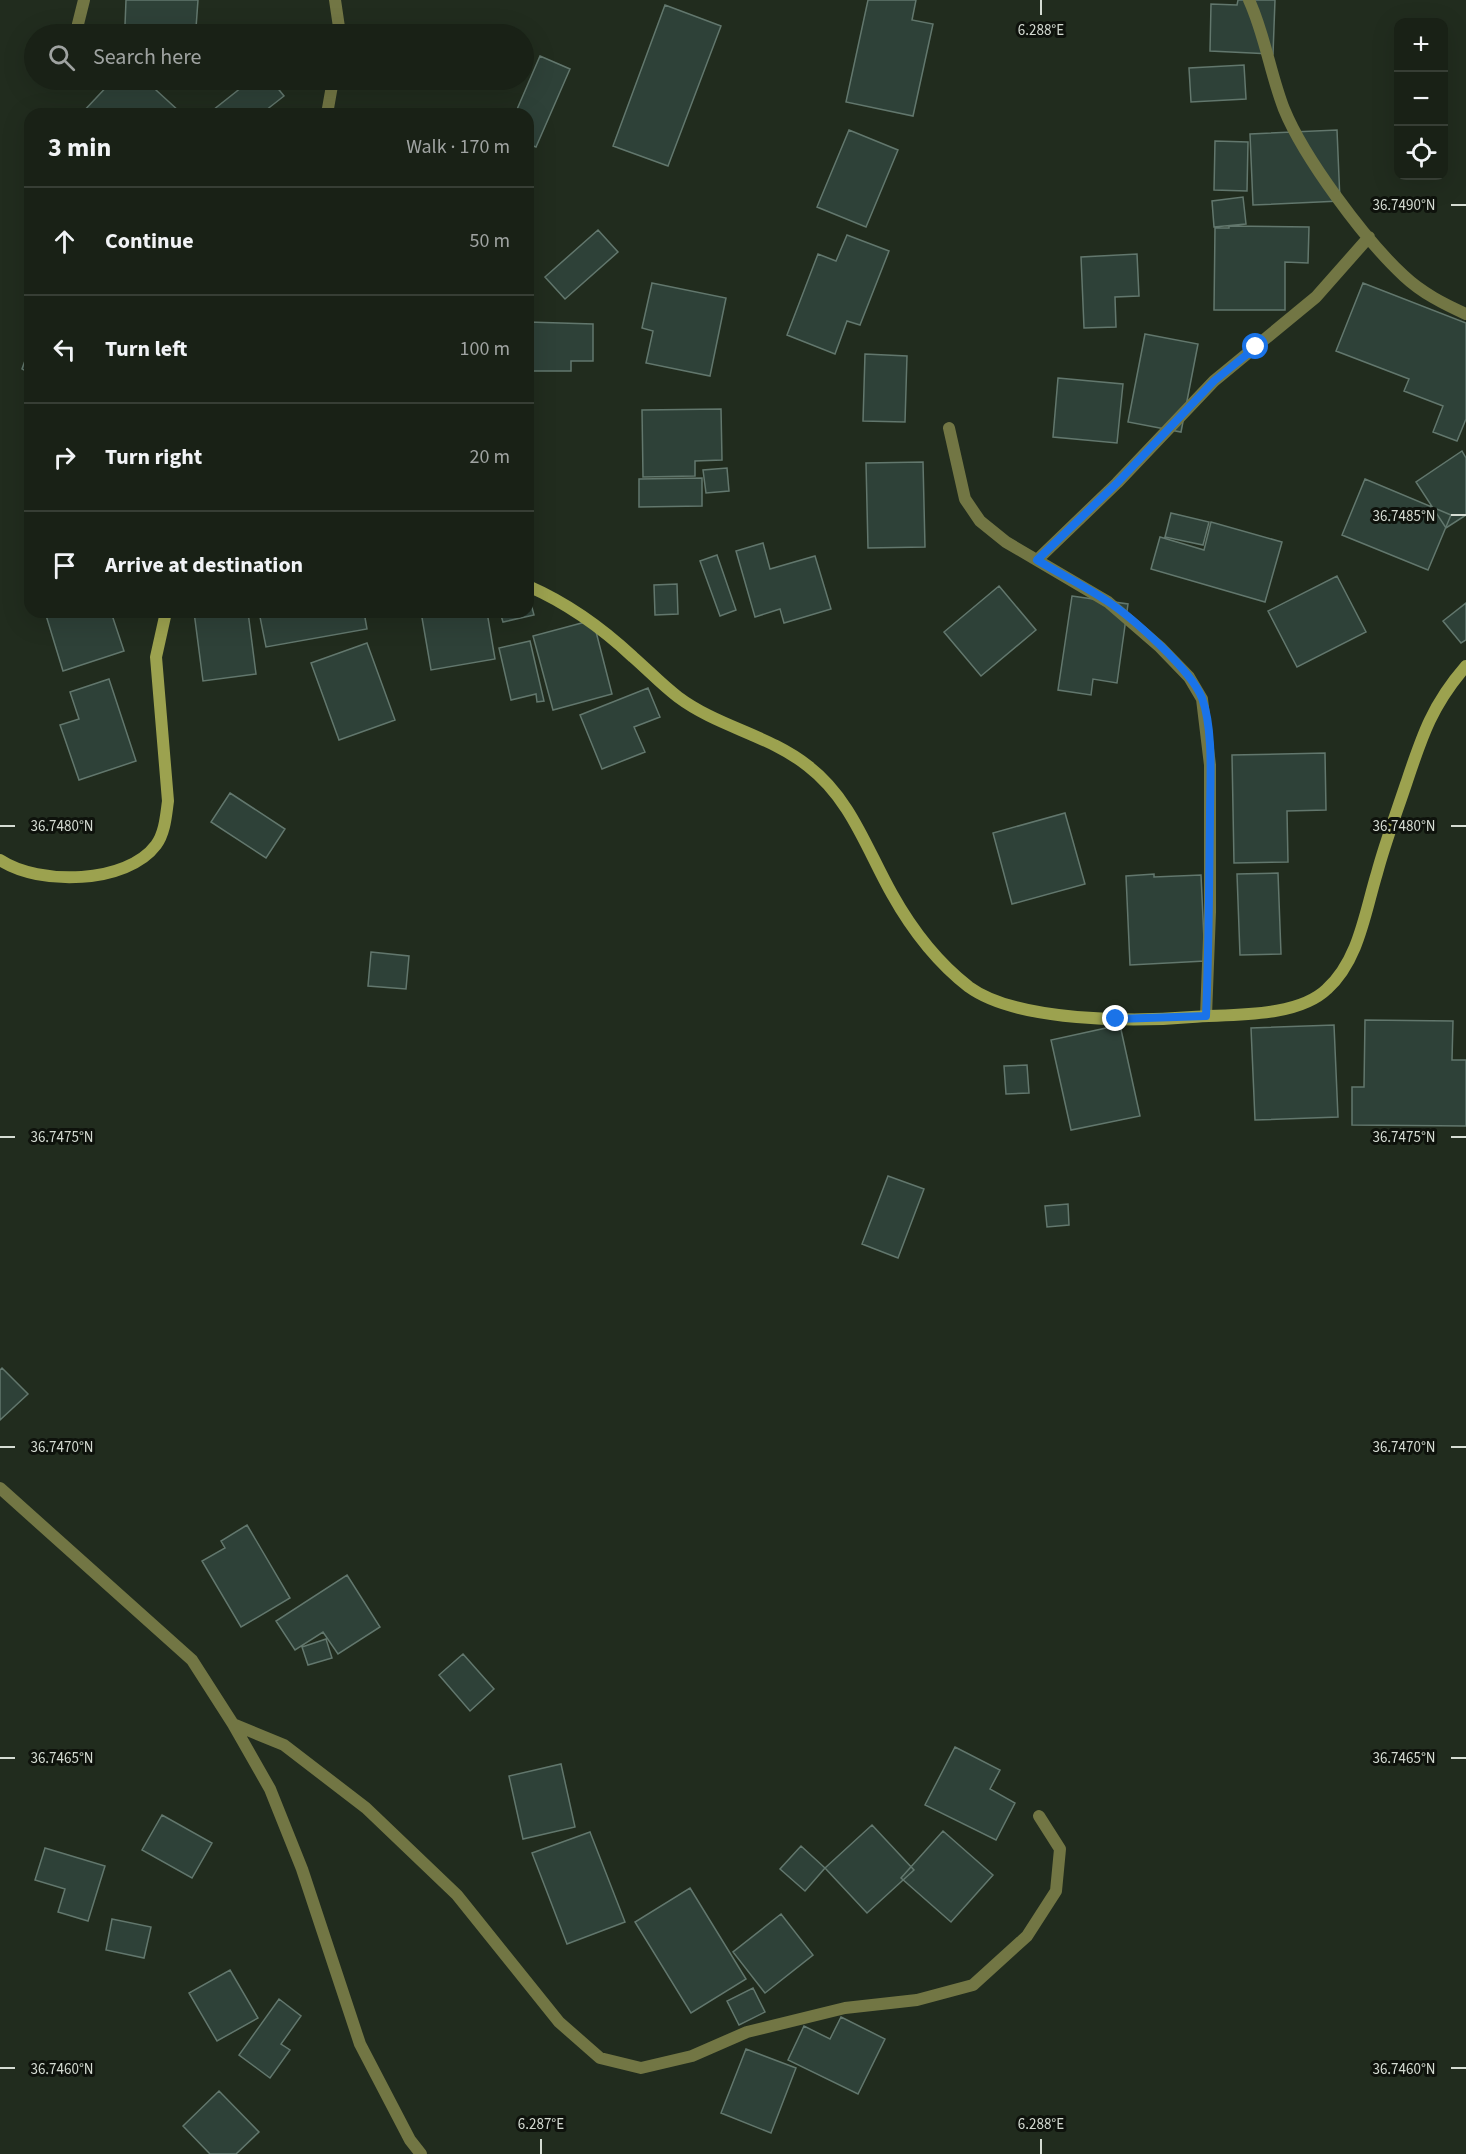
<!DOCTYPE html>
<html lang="en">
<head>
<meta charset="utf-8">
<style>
  :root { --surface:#192116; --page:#22291f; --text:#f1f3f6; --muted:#9fa3a1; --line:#373e35 }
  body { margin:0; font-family:"Source Sans 3",sans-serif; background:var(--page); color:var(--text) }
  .controls { position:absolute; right:18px; top:18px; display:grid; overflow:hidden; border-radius:12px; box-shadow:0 6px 24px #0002 }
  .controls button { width:54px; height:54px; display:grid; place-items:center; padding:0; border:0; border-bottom:2px solid var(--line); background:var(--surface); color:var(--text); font:30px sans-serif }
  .stop { position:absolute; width:18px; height:18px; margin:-14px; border:4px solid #1a73e8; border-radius:50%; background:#fff }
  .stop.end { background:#1a73e8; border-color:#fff; box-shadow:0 2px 6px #0008 }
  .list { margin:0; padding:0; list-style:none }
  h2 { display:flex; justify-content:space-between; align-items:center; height:78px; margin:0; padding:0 24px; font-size:26px }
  h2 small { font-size:20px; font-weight:400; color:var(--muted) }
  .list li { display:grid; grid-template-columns:39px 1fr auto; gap:18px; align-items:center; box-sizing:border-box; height:108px; padding:0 24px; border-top:2px solid var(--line) }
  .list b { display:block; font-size:22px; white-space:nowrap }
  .list em { font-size:20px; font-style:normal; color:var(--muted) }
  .icon { flex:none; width:33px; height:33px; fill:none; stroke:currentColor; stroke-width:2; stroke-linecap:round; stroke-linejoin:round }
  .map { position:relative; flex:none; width:1466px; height:2154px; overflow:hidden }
  .search { position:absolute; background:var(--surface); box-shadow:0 6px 24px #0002; left:24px; top:24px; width:510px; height:66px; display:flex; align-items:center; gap:15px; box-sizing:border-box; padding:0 21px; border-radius:33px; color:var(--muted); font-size:22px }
  .panel { position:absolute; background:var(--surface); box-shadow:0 6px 24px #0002; left:24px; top:108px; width:510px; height:510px; border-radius:18px }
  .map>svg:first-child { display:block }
  .building { fill:#2e4138; stroke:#62776d; stroke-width:1.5 }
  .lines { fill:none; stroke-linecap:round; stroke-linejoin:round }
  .street { stroke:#727644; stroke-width:12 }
  .secondary { stroke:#9ca24f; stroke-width:12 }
  .route { stroke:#1a73e8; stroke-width:8 }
  .ticks { fill:none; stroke:#d5dcd3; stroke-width:2 }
  .ticks-label { font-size:15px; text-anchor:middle; fill:#d5dcd3; stroke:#0e120c; stroke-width:6; stroke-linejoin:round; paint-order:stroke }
</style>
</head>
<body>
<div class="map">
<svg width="1466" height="2154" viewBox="0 0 1466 2154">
  <rect width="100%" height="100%" fill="#212c1e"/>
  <path class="building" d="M126,0H198L196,28L125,25Z
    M868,0H916L912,20L933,24L913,116L846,102Z
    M1238,0H1275L1273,54L1210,51L1211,4L1237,5Z
    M665,5L721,26L668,166L613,146Z
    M540,56L570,69L536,147L528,144V114H515Z
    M1244,65L1246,99L1191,102L1189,68Z
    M113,80H145L180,112L81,114Z
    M251,80H271L284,96L261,114H208Z
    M849,130L898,150L866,227L817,207Z
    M1337,130L1340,201L1253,205L1250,134Z
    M1215,141L1248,142L1247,191L1214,190Z
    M1243,197L1246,224L1214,227L1212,201Z
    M1229,226L1309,227L1308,263L1285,262V310H1214L1215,228H1229Z
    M598,230L618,252L565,299L545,277Z
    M847,235L889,251L860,325L847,321L835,354L787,335L818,254L836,261Z
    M1137,254L1139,296L1115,297L1116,327L1084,328L1081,257Z
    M652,283L726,298L710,376L646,363L653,331L642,328Z
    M1363,283L1466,323V419L1457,441L1433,432L1443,406L1404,391L1409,379L1336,351Z
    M528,322L593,324V361H571V371H528Z
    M1145,334L1198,344L1181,432L1128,422Z
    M30,347V373L22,369Z
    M865,354L907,356L905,422L863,421Z
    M1058,378L1123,384L1117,443L1053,437Z
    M721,409L722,460L695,461V476L643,477L642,410Z
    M528,425H530L528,488Z
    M1462,451L1466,458V515L1446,528L1416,482Z
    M923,462L925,547L868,548L866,463Z
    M727,468L729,491L706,493L703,470Z
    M702,478V506L639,507V479Z
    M1365,479L1451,515L1428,570L1342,535Z
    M1171,513L1209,522L1203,545L1165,537Z
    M1211,522L1282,542L1265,602L1151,569L1160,537L1204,550Z
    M763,543L770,569L815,556L831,609L784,623L780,609L755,617L736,551Z
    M717,555L736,610L720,616L700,561Z
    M1337,576L1366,632L1297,667L1268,611Z
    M677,584L678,614L655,615L654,585Z
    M999,586L1036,630L981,676L944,632Z
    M528,593L534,615L503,622L500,612H528Z
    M1072,596L1128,604L1117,683L1093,679L1091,695L1058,690Z
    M1466,603V640L1461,643L1443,621Z
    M45,612H111L124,651L63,671Z
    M194,612H248L256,674L203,681Z
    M259,612H364L367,629L266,647Z
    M421,612H487L495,659L431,670Z
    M593,620L612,694L553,710L533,636Z
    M530,641L544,701L537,702L536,694L511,700L499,648Z
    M367,643L395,720L339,740L311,663Z
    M109,679L136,761L79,780L60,725L79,719L70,692Z
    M648,688L660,717L634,727L645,752L602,769L580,715Z
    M1325,753L1326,810L1287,811L1288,862L1234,863L1232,755Z
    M230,793L285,829L266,858L211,822Z
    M1065,813L1085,884L1012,904L993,833Z
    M1278,873L1281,954L1240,955L1237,874Z
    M1154,874V877L1201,875L1205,961L1130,965L1126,876Z
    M371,952L409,956L406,989L368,986Z
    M1365,1020L1453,1021L1452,1060H1466V1126L1352,1125V1087H1364Z
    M1120,1025L1140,1116L1071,1130L1051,1040Z
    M1334,1025L1338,1117L1255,1120L1251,1028Z
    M1027,1065L1029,1093L1006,1094L1004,1066Z
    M888,1176L924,1189L898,1258L862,1244Z
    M1068,1204L1069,1225L1047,1227L1045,1206Z
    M2,1368L28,1394L0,1420V1370Z
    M247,1525L290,1598L241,1627L202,1561L225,1548L221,1541Z
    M347,1575L380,1627L338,1654L323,1632L295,1650L276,1621Z
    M326,1639L332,1658L308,1665L302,1647Z
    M463,1654L494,1689L470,1711L439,1675Z
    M955,1747L1000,1770L990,1789L1015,1803L996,1840L925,1805Z
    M561,1764L575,1827L523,1839L509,1776Z
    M162,1815L212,1843L192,1878L142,1850Z
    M872,1825L914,1870L867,1913L825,1868Z
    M943,1831L993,1875L951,1922L901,1878Z
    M590,1832L625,1922L567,1944L532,1853Z
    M801,1846L825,1868L805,1891L780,1869Z
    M45,1848L105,1866L88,1921L58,1912L65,1889L35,1880Z
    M690,1888L746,1979L691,2013L635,1922Z
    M781,1914L813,1955L765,1993L733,1952Z
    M112,1919L151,1927L144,1958L106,1950Z
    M230,1970L258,2018L217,2041L189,1993Z
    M753,1988L765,2012L739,2025L727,2001Z
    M279,1999L301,2016L281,2044L290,2050L270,2078L239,2055Z
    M841,2017L885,2039L858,2094L788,2060L804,2026L830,2039Z
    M746,2049L796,2068L771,2133L721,2113Z
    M219,2091L259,2132L236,2154H210L183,2126Z"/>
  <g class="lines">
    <path class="street" d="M335,0L340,34
      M1249,0C1265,35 1270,73 1284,109C1304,158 1365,240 1404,276C1422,293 1444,304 1466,314
      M78,24L84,0
      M327,114L333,80
      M949,428L965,499L980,521L1006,542L1108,602L1160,647L1189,677L1202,699L1210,765V912L1206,1016
      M1037,560L1117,483L1214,381L1316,297L1369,237
      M0,1488L192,1660L233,1724L270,1789L302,1869L360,2044L410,2140L421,2154
      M233,1724L284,1745L366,1808L457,1895L559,2022L600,2058L641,2068L692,2056L747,2032L845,2008L917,2000L973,1985L1027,1936L1056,1891L1060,1849L1039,1816"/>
    <path class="secondary" d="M528,586C567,603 602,628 633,657C648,670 662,685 678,697C718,727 769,735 808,766C851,799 867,850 892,894C911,928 938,963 969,987C1017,1022 1134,1022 1192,1017C1232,1014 1297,1018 1327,989C1359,960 1365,912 1377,873C1385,843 1396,814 1406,784C1422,736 1432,705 1466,666
      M0,860C39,886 127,884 156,845C165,833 166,815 168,801L156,657L166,612"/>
  </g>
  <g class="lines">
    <path class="route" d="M1116,1019L1206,1016C1209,949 1209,883 1210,816C1210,782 1214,731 1202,698C1191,670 1133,618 1107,601C1085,586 1060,574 1037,560L1117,483L1214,381L1256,347"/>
  </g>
  <path class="ticks" d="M1041,0V15M1451,205H1466M1451,515H1466M0,826H15M1451,826H1466M0,1137H15M1451,1137H1466M0,1447H15M1451,1447H1466M0,1758H15M1451,1758H1466M0,2068H15M1451,2068H1466M541,2139V2154M1041,2139V2154"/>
  <g class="ticks-label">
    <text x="1041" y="35">6.288°E</text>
    <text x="1404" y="210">36.7490°N</text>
    <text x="1404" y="521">36.7485°N</text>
    <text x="62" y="831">36.7480°N</text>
    <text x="1404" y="831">36.7480°N</text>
    <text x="62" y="1142">36.7475°N</text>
    <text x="1404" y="1142">36.7475°N</text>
    <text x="62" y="1452">36.7470°N</text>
    <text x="1404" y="1452">36.7470°N</text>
    <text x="62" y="1763">36.7465°N</text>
    <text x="1404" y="1763">36.7465°N</text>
    <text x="62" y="2074">36.7460°N</text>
    <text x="1404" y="2074">36.7460°N</text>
    <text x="541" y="2129">6.287°E</text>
    <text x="1041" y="2129">6.288°E</text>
  </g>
</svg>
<div class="controls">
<button>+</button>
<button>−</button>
<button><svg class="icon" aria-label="locate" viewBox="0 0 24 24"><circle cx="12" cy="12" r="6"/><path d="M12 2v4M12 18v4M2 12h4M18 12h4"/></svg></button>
</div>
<div class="stop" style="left:1256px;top:347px"></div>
<div class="stop end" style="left:1116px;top:1019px"></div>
<div class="search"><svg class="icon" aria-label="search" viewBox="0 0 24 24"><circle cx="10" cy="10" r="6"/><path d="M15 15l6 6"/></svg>Search here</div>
<section class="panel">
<h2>3 min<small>Walk · 170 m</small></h2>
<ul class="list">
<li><svg class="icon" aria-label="ahead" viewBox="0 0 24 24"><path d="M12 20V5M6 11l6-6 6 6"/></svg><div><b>Continue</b></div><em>50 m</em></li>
<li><svg class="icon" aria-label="left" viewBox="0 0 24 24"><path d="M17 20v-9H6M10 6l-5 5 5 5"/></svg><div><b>Turn left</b></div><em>100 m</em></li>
<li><svg class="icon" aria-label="right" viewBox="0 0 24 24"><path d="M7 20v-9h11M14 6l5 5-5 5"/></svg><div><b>Turn right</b></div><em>20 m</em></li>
<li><svg class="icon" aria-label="arrive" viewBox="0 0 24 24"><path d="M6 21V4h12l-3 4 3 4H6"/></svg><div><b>Arrive at destination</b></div></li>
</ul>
</section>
</div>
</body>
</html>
